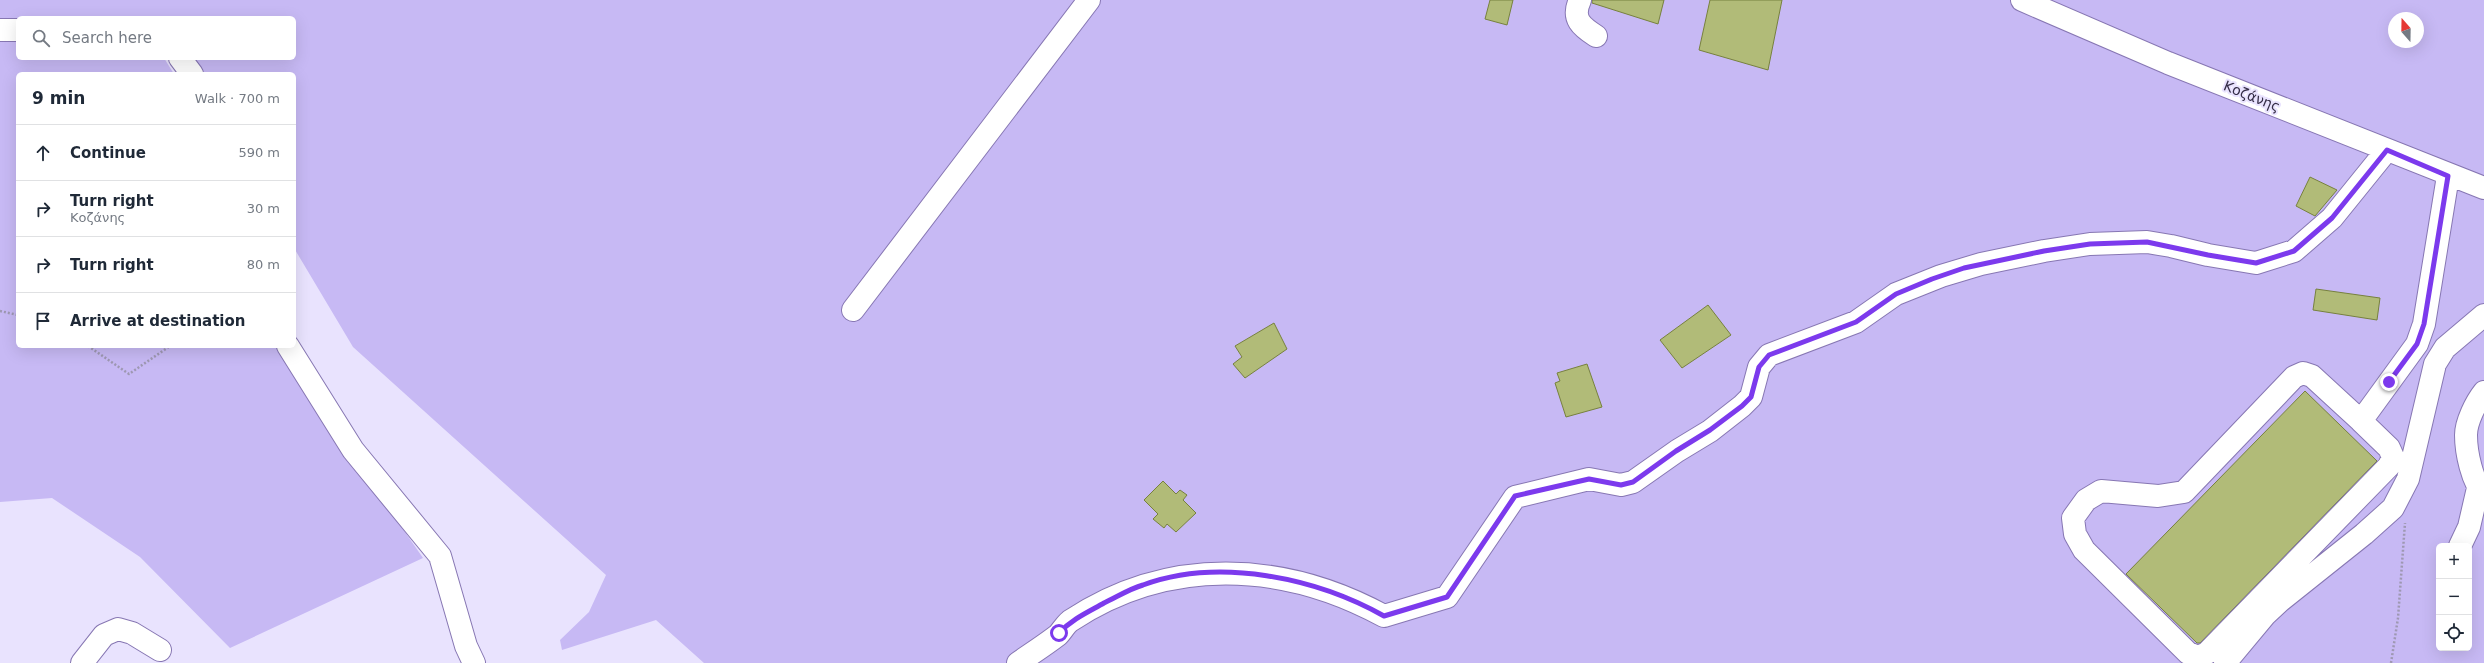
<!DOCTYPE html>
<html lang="en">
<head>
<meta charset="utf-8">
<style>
  :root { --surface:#fff; --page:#f6f6f7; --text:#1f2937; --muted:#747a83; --line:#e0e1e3 }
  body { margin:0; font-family:"DejaVu Sans",sans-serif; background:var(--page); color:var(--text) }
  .controls { position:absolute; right:12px; bottom:12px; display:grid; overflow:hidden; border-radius:6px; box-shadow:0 4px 16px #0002 }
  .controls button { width:36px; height:36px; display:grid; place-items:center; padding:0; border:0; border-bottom:1px solid var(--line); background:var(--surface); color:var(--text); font:20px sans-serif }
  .compass { position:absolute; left:2388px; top:12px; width:36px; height:36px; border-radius:50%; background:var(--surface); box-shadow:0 4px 16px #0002; rotate:340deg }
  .stop { position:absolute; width:12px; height:12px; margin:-9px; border:3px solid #7c3aed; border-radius:50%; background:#fff }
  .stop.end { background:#7c3aed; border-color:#fff; box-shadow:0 1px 4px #0008 }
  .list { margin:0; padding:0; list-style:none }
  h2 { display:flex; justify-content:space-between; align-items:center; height:52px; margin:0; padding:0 16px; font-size:17px }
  h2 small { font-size:13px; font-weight:400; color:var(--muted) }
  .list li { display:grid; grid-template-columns:26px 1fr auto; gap:12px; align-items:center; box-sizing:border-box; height:56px; padding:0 16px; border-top:1px solid var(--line) }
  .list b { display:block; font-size:15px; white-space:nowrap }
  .list p { margin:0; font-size:13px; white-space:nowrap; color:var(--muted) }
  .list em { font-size:13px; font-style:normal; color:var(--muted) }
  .icon { flex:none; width:22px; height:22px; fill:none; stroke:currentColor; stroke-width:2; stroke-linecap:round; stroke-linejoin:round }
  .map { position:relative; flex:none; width:2484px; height:663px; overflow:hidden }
  .search { position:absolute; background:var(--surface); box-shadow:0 4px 16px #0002; left:16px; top:16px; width:280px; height:44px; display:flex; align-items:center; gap:10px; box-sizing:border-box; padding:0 14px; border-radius:6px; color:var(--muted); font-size:15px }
  .panel { position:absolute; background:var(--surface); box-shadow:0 4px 16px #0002; left:16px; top:72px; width:280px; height:276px; border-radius:6px }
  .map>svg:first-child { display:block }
  .green { fill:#c7b9f4; fill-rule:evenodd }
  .building { fill:#b1bb78; stroke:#77813e }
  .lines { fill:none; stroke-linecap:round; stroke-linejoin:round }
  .minor-casing { stroke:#8777b3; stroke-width:24 }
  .path { stroke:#9e98b2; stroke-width:2.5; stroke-dasharray:2 2; stroke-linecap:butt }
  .minor { stroke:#fff; stroke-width:22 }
  .route { stroke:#7c3aed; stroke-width:5 }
  .labels { text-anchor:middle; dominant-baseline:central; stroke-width:4; stroke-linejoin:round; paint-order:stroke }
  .street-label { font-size:14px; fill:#352e47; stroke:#e9e3fe }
</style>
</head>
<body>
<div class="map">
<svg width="2484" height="663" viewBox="0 0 2484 663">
  <rect width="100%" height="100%" fill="#e9e3fe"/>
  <path class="green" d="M0,0H2484V663H704L656,620L562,650L560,640L589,612L606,575L353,347L294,248V74H190L180,58H294V18H18V58H164L174,74H18V346H276L423,558L230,648L140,557L52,498L0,502ZM2394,18H2418V42H2394ZM2439,546H2469V648H2439Z"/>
  <path class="building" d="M1490,0H1513L1507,25L1485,19Z
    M1592,0H1664L1658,24L1592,3Z
    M1710,0H1782L1768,70L1699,50Z
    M2310,177L2337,190L2315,216L2296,206Z
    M2316,289L2380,298L2377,320L2313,310Z
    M1708,305L1731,335L1682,368L1660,340Z
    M1274,323L1287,349L1245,378L1233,364L1242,357L1235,346Z
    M1587,364L1602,407L1566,417L1555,383L1560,381L1557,373Z
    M2305,391L2377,461L2200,643H2197L2126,574Z
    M1163,481L1176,494L1180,490L1187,495L1183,500L1196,513L1176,532L1167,524L1164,528L1153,519L1158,514L1144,500Z"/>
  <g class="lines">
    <defs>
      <path id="minor" d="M1580,0C1571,19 1582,27 1596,36
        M2022,0L2168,63L2484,188
        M0,30H18
        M180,58L192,74
        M853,310L1089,0
        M288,346L353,450L440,556L466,646L474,663
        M2484,392C2476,402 2466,422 2466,435C2466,452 2472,482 2484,494
        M2361,421L2389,448L2393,457L2389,466L2207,653L2198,657L2188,653L2084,550L2075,534L2073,518L2086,500L2101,491L2158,496L2184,492L2294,377L2303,373L2312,376L2361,421L2417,344L2424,324L2448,176
        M2460,546L2469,527L2478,488
        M82,663L104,635L118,629L132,633L160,650
        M1018,663C1031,654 1045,645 1058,635C1062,631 1065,625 1070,621C1168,556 1283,561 1384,616L1447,597L1515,497L1589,479L1621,485L1633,482L1677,451L1710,431L1742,406L1751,397L1759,367L1769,355L1856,322L1896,294L1941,276L1981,264L2044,251L2090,244L2147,242L2171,246L2208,255L2256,263L2294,251L2332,218L2387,150
        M2225,663L2265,615L2280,601L2364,534L2393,508L2408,479L2435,364L2445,348L2484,315"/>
    </defs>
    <use href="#minor" class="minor-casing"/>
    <path class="path" d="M0,311L18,315
      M88,346L129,374L170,346
      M2391,663L2398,618L2405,523"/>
    <use href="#minor" class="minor"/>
  </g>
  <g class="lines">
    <path class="route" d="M1059,633C1072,619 1088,612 1104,603C1117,597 1129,589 1143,585C1219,557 1316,578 1384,616L1447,597L1515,496L1589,479L1621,485L1633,482L1676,451L1710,430L1742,406L1751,397L1759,367L1769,355L1856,322L1896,294L1932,279L1964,268L2044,251L2090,244L2147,242L2208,255L2256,263L2294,251L2332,218L2387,150L2448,176L2424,324L2417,344L2389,382"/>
  </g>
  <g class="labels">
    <g class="street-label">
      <text transform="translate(2252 96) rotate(22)">Κοζάνης</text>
    </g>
  </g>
</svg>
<div class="controls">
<button>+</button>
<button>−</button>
<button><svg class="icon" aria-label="locate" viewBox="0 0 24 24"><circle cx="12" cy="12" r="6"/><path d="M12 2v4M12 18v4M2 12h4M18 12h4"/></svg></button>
</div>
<svg class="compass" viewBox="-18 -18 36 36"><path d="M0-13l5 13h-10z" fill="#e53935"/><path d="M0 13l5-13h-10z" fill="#747a83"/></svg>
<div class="stop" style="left:1059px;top:633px"></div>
<div class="stop end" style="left:2389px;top:382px"></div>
<div class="search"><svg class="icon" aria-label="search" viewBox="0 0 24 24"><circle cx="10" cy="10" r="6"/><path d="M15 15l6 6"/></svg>Search here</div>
<section class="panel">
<h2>9 min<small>Walk · 700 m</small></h2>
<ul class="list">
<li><svg class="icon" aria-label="ahead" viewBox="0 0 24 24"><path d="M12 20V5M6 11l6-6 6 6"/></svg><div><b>Continue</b></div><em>590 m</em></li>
<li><svg class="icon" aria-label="right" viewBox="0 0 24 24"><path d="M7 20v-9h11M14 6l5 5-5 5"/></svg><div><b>Turn right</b><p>Κοζάνης</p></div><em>30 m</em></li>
<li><svg class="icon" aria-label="right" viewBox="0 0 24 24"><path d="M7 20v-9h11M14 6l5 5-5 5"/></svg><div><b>Turn right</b></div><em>80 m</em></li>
<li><svg class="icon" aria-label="arrive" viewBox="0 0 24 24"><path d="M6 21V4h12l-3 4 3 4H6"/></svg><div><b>Arrive at destination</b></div></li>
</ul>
</section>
</div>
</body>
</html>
